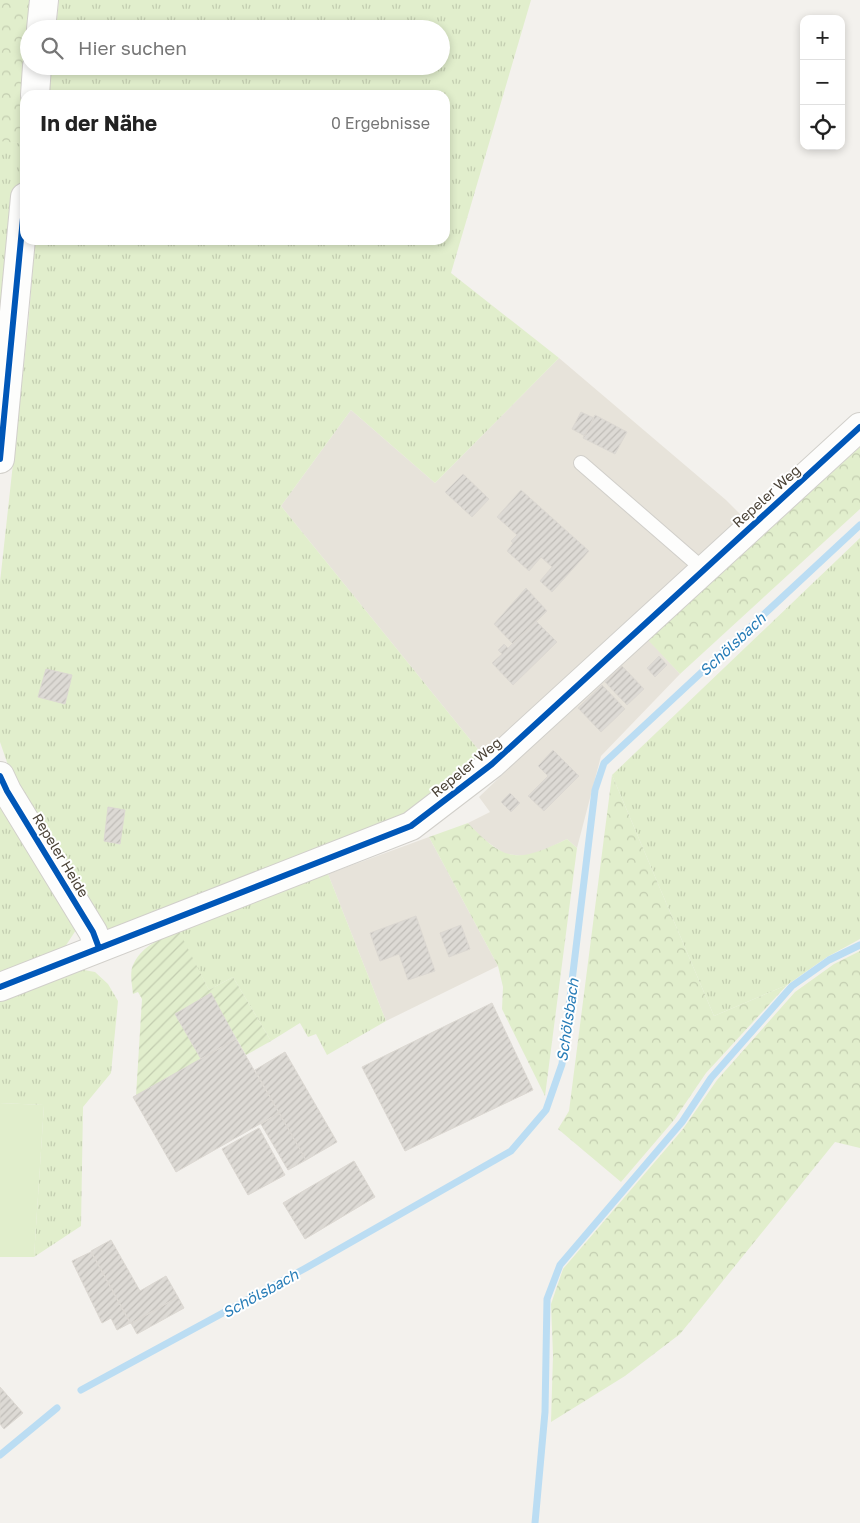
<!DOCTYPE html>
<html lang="de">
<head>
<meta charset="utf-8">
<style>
  :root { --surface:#fff; --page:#f6f6f6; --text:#222; --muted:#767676; --line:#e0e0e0 }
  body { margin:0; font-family:"Golos Text",sans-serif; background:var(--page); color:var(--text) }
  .controls { position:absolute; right:15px; top:15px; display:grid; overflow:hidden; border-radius:10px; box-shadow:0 2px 8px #0003 }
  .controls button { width:45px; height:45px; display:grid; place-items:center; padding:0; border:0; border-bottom:1px solid var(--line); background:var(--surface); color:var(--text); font:25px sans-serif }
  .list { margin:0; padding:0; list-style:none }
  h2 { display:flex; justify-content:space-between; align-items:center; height:65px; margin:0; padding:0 20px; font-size:21px }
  h2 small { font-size:16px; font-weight:400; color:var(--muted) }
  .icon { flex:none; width:28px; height:28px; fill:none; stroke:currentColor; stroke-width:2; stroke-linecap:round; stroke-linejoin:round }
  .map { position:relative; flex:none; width:860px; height:1523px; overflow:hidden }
  .search { position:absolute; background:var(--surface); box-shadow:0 2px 8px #0003; left:20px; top:20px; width:430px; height:55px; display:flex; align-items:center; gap:12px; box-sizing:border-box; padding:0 18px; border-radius:28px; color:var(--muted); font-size:19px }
  .panel { position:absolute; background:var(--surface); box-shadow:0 2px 8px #0003; left:20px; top:90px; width:430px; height:155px; border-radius:15px }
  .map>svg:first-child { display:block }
  .residential { fill:#e7e3da }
  .grass { fill:url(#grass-tufts) }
  .forest { fill:url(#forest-crowns) }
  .park { fill:#e1eecc }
  .garden { fill:url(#garden-furrows) }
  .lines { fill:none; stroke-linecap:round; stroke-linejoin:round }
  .stream { stroke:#bbddf3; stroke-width:7 }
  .building { fill:url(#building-hatch); stroke:#dcd8d2 }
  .lane-casing { stroke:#d1cfca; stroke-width:16 }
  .street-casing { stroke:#d1cfca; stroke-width:30 }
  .lane { stroke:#fdfdfc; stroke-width:14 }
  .street { stroke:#fdfdfc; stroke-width:28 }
  .cycleway-casing { stroke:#fff; stroke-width:9 }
  .cycleway { stroke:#0057b8; stroke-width:6 }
  .labels { text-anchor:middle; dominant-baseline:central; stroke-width:4; stroke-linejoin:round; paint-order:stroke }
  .street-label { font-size:14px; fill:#4b4337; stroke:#fff }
  .water-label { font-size:15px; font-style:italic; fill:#267cb7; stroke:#fff }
</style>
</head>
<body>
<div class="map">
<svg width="860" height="1523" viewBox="0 0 860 1523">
  <defs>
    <pattern id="grass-tufts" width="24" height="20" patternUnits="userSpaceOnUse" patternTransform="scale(1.25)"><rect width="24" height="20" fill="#e1eecc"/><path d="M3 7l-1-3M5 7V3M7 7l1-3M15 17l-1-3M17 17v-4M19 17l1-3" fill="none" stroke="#c3cdb0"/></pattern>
    <pattern id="forest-crowns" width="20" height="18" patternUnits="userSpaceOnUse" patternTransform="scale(1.25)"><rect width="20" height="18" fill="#e1eecc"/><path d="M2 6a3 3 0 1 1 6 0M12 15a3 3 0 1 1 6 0" fill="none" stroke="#c3cdb0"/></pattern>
    <pattern id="garden-furrows" width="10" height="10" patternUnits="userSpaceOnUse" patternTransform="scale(1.25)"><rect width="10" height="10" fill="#e1eecc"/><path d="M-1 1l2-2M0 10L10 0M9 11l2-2" fill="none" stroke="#c3cdb0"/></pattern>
    <pattern id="building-hatch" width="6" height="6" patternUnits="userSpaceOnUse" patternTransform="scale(1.25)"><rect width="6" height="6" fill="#dddad5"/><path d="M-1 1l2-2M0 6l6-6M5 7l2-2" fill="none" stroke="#bfbcb7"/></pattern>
  </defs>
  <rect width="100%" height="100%" fill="#f3f1ed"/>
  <path class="residential" d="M559,358L726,500L747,521L490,764L281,506L351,410L435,483Z
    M646,637L680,674L601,756L577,848L567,839L541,852L524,856L505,854L483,839L468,823L490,812L479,797Z
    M429,837L498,966L386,1021L328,874Z"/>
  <path class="grass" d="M59,0H531L451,273L559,358L435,483L351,410L281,506L490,764L401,821L104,932L16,788L0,742V582L28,327L35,240H445V95H49L52,66H441V29H56Z
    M0,140L24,144L0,385Z
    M860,538V939L827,957L787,985L714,1016L612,775Z
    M0,788L76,930L61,953L0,976Z
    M328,874L386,1021L327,1055L316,1034L308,1037L300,1023L271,1041L233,977L209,990L177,929Z
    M73,968L95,972L108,984L118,1001L111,1073L83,1107L81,1226L34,1257L44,1105L0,1103V994Z"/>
  <path class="forest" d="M0,0H39L29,29V66L25,95L24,144L0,141Z
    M860,447V509L680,674L648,640Z
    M612,775L714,1016L787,985L706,1073L674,1120L621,1182L558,1129L569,1111Z
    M468,823C506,864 519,862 567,839L577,848L545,1096L502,1009L503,987L498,966L429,837Z
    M860,951V1148L835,1142L680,1334L625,1376L551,1422L553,1355L551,1304L563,1269L683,1129L717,1080L795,992L834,964Z"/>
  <path class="park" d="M0,1103L44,1105L34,1257H0Z"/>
  <path class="garden" d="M179,931L209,990L233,977L271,1041L246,1055L211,995L175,1014L201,1059L136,1096L142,999L138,992L133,994C132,984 129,971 134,963C143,945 162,938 179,931Z"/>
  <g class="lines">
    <path class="stream" d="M81,1390L304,1269L511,1151L546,1110L562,1064L595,790L604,763L860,525
      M0,1455L57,1408
      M535,1523L545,1412L547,1299L560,1265L682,1122L711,1078L792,986L829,960L860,945"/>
  </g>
  <path class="building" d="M581,412L594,418L585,436L572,429Z
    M595,415L627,432L615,454L583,438Z
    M463,474L489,499L472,517L445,492Z
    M521,490L589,551L552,592L540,581L552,567L541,557L529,571L507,551L513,543L511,541L517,535L497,517Z
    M526,588L547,611L513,644L494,624Z
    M536,621L557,642L513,685L492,663L502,654L498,650L504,644L508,648Z
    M659,656L667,665L655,677L647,668Z
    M622,666L644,689L627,705L605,682Z
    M46,669L72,675L65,704L38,697Z
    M602,685L625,709L601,732L578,708Z
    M553,750L579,776L544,811L528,796L548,776L538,766Z
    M510,793L520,803L511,812L501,802Z
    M108,807L125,810L120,844L104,841Z
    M416,916L435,971L408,980L399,954L380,961L370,933Z
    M461,925L470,949L449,957L440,933Z
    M211,993L236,1039L201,1059L175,1014Z
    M492,1003L533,1090L405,1151L362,1067Z
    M236,1039L279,1113L176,1172L133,1097Z
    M285,1052L337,1142L306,1160L255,1070Z
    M279,1113L306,1160L288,1170L261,1124Z
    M259,1128L285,1175L248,1195L222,1149Z
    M354,1161L375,1197L305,1239L283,1203Z
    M111,1240L140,1291L166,1276L178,1297L131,1324L91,1251Z
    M91,1252L130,1323L117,1330L111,1318L102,1323L72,1261Z
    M178,1297L184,1308L137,1334L131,1323Z
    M0,1387L23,1413L4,1429L0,1424Z"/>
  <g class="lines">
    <defs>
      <path id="lane" d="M581,463L703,569"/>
      <path id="street" d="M41,29L44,0
        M35,95L37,66
        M0,459L25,197
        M0,776L7,791L93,932L99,948
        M0,987L411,826L492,764L860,427"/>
    </defs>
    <use href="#lane" class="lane-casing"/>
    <use href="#street" class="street-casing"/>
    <use href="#lane" class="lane"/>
    <use href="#street" class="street"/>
    <defs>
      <path id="cycleway" d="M0,459L25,197
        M0,776L7,791L93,932L99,948
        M0,987L411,826L492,764L860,427"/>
    </defs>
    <use href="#cycleway" class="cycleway-casing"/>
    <use href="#cycleway" class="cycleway"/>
  </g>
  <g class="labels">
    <g class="street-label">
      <text transform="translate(766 496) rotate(-42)">Repeler Weg</text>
      <text transform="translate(466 767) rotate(-39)">Repeler Weg</text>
      <text transform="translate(61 855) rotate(59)">Repeler Heide</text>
    </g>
    <g class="water-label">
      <text transform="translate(732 644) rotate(-43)">Schölsbach</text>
      <text transform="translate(567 1020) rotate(-82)">Schölsbach</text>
      <text transform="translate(260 1293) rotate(-29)">Schölsbach</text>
    </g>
  </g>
</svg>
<div class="controls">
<button>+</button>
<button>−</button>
<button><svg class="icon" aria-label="locate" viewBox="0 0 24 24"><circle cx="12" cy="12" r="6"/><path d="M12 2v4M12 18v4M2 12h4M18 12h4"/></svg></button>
</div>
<div class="search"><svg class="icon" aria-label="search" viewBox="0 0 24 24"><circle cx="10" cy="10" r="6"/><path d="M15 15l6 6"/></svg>Hier suchen</div>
<section class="panel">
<h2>In der Nähe<small>0 Ergebnisse</small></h2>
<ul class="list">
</ul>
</section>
</div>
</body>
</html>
